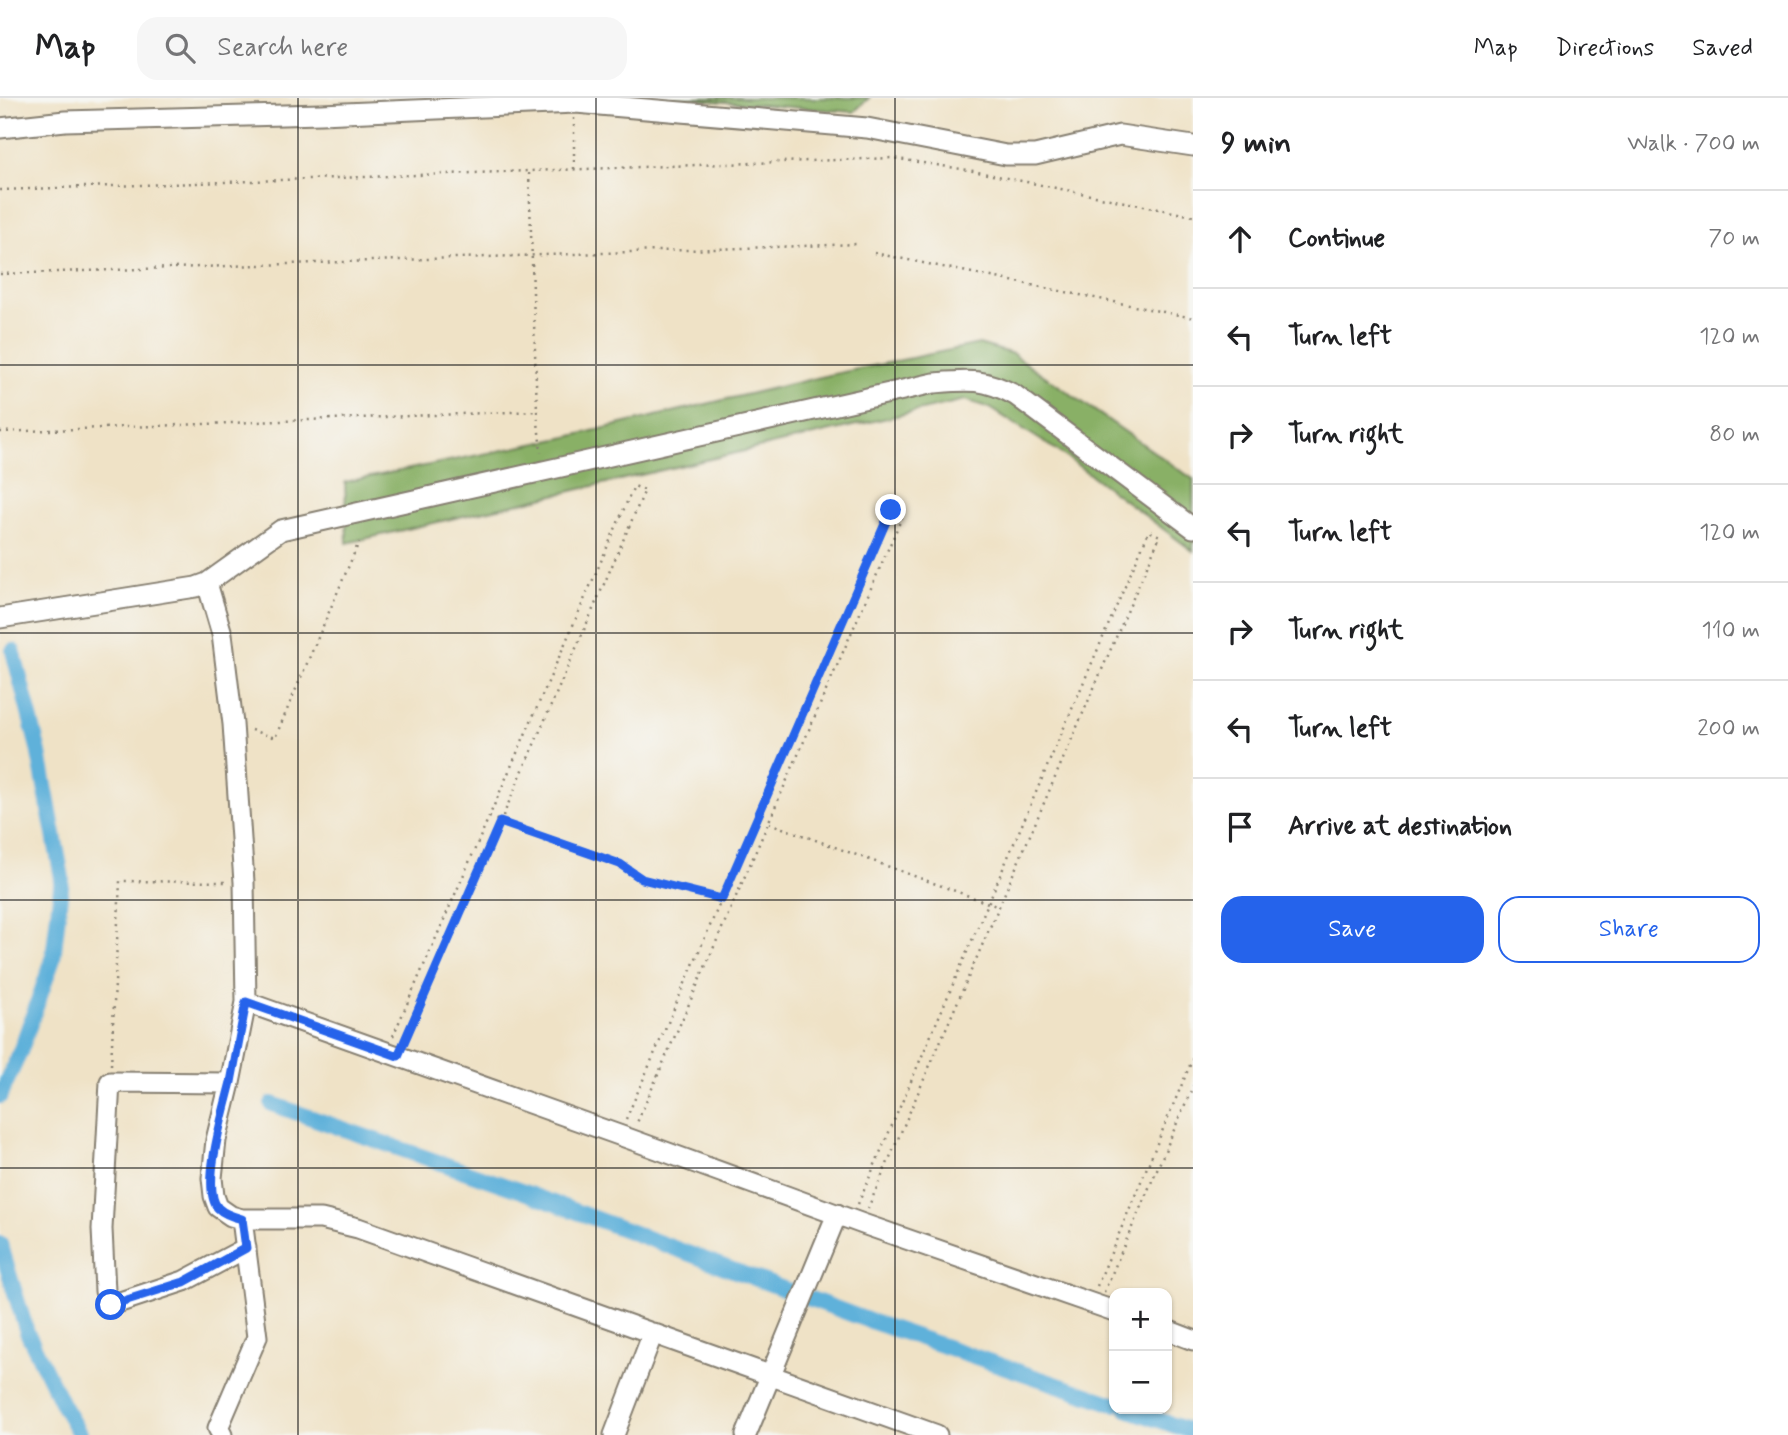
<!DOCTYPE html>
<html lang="en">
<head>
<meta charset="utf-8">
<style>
  :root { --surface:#fff; --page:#f6f6f6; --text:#202124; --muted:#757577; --line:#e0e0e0; --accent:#2563eb }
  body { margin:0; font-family:Mynerve,sans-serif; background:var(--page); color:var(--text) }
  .controls { position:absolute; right:21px; bottom:21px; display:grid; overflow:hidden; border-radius:14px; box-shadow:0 2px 5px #0004 }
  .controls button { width:63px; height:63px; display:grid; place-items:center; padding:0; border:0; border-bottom:2px solid var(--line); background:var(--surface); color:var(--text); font:35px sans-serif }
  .stop { position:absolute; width:21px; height:21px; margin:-16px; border:5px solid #2563eb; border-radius:50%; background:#fff }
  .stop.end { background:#2563eb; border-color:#fff; box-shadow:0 2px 7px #0008 }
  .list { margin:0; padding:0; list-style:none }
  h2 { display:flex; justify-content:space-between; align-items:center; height:91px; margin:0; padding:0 28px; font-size:30px }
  h2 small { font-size:23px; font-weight:400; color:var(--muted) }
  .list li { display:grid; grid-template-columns:46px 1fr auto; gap:21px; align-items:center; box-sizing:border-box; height:98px; padding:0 28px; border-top:2px solid var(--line) }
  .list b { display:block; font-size:26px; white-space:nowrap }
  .list em { font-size:23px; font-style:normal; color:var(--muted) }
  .actions { display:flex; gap:14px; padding:21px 28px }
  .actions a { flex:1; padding:16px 0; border:2px solid var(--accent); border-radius:21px; text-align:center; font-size:24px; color:var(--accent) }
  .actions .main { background:var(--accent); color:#fff }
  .icon { flex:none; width:38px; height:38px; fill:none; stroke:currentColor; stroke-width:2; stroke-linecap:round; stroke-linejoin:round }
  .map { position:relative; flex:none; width:1193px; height:1337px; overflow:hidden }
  header { display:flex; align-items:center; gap:42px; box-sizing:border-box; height:98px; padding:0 35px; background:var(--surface); border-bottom:2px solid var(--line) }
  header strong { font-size:33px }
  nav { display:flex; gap:38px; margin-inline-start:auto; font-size:24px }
  .search { width:490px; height:63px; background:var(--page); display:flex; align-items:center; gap:18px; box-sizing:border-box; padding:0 24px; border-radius:21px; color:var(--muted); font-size:26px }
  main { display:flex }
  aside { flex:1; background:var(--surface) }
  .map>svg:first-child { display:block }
  .forest { fill:#89b066; stroke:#526641; stroke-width:2 }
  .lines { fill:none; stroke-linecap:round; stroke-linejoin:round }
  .canal { stroke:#5eb1da; stroke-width:16 }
  .minor-casing { stroke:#867f71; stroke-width:23 }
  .path { stroke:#867f71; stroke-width:2.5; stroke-dasharray:2 5; stroke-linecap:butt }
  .minor { stroke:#fff; stroke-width:19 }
  .route { stroke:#2563eb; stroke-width:9 }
  .grid { fill:none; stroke:#1c1c1c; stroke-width:2; stroke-opacity:0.55 }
</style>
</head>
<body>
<header>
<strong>Map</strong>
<div class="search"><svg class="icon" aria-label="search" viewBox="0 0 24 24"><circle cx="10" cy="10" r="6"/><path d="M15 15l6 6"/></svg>Search here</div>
<nav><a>Map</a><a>Directions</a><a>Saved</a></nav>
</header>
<main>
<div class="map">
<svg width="1193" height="1337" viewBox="0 0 1193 1337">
  <rect width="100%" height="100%" fill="#f6f6f2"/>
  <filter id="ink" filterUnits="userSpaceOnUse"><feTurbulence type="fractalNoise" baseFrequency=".0143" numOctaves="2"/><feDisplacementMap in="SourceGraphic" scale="14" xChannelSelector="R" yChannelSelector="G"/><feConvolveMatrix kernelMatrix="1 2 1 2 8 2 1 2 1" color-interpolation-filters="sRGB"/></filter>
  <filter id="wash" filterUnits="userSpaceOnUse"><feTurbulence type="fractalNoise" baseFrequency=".00686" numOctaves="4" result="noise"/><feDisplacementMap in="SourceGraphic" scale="28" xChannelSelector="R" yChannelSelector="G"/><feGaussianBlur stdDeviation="1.57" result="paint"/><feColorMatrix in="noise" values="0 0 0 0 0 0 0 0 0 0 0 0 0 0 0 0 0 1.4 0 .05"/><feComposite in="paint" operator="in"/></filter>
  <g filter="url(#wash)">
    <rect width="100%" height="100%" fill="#efe2c6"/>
    <path class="forest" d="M673,0H869L854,14Z
      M979,246L1013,256L1193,381V453L1061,355L990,310L965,302L347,445L345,384L567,339L829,277Z"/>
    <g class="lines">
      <path class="canal" d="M0,998L20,954L53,861L62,780L38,650L13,553
        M272,1006L521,1093L867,1222L1114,1306
        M0,1146L27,1234L62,1306L80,1337
        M1127,1311L1193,1334"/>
    </g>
  </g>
  <g filter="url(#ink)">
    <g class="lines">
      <defs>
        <path id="minor" d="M0,30L65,23L321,16L576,5L867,30L1006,57H1035L1120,37L1193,48
          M207,485L222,536L233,626L244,784L246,904L230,985L216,1042L212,1080L214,1098L218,1109L231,1118L242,1121H321L358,1130L937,1337
          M0,520L196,489L207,485L281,432L934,285C969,282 983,280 1015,297L1193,430
          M246,904L630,1041L863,1126L1114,1213
          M230,985L110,984L102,1131L105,1193L111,1207L184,1183L246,1150
          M1167,1232L1193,1242
          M222,1337L218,1330L257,1239L242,1121
          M614,1337L653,1235
          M746,1337L837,1116"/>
      </defs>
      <use href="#minor" class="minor-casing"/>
      <path class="path" d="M574,20V73
        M529,75L537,313L541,355
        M0,92L892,60L968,72L1193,118
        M874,155L1193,220
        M0,176L859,146
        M0,334L537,313
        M251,632L275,640L359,444
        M489,719L619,766L642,781L721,801
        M769,725L999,809
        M393,938L634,388L645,392L404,945
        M111,967L120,783L227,784
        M626,1021L891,412L903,417L636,1027
        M858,1106L1149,433L1160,438L868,1110
        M1097,1188L1193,960
        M1104,1194L1193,988"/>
      <use href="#minor" class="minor"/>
    </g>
  </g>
  <g class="lines" filter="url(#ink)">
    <path class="route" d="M111,1207L184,1184L246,1150L242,1121C234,1119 224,1116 218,1110C200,1090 225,1009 231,984C236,957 241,931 246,904L398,958L500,724L620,766L642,781L722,801L891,412"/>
  </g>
  <path class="grid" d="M298,0V1337M596,0V1337M895,0V1337M0,267H1193M0,535H1193M0,802H1193M0,1070H1193"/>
</svg>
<div class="controls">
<button>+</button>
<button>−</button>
</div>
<div class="stop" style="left:111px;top:1207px"></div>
<div class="stop end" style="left:891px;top:412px"></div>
</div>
<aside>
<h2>9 min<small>Walk · 700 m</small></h2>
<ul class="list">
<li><svg class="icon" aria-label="ahead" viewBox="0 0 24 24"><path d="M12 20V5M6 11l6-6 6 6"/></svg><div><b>Continue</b></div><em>70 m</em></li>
<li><svg class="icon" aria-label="left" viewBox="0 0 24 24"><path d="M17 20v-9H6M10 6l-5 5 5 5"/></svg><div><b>Turn left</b></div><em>120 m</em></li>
<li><svg class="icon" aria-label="right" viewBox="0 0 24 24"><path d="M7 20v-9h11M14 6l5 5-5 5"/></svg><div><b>Turn right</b></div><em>80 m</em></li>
<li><svg class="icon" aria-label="left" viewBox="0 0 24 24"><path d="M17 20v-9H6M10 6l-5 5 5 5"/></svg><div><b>Turn left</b></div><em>120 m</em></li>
<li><svg class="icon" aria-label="right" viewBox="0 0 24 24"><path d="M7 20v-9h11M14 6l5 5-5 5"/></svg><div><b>Turn right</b></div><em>110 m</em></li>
<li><svg class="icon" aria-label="left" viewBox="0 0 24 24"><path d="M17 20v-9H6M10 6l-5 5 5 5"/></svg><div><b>Turn left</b></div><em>200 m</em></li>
<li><svg class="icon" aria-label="arrive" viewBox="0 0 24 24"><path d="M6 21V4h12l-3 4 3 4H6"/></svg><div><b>Arrive at destination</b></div></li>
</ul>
<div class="actions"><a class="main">Save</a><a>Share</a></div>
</aside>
</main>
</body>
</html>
